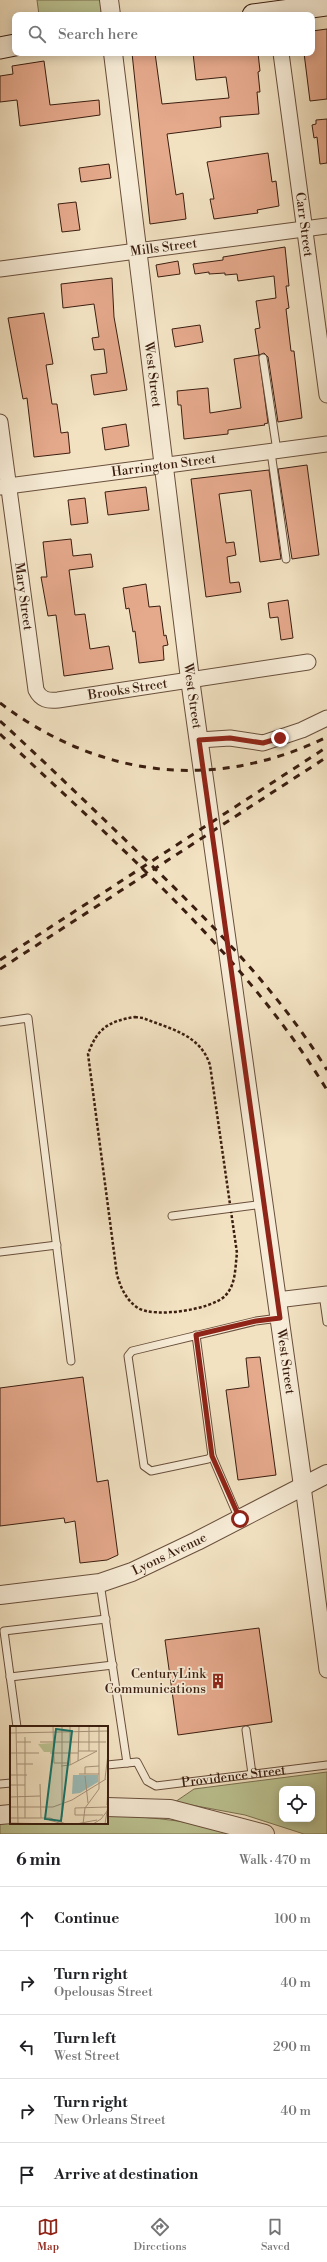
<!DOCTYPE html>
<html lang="en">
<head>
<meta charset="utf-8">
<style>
  :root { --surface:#fff; --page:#f6f6f6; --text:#202124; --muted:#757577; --line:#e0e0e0; --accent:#8f2418 }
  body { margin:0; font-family:"Libre Bodoni",serif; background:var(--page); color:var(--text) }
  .controls { position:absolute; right:12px; bottom:12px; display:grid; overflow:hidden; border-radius:8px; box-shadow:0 2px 10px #0003 }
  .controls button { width:36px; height:36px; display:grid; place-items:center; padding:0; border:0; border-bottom:1px solid var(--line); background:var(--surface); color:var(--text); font:20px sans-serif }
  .stop { position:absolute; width:12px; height:12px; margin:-9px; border:3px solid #8f2418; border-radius:50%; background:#fff }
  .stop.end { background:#8f2418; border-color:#fff; box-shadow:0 1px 4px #0008 }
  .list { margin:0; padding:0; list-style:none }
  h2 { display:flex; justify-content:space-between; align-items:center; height:52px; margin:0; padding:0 16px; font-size:17px }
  h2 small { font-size:13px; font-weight:400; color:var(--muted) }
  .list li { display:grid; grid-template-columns:26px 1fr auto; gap:12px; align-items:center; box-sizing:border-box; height:64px; padding:0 16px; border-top:1px solid var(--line) }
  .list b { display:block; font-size:15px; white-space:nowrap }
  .list p { margin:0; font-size:13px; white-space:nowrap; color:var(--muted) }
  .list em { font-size:13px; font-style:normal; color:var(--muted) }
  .icon { flex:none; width:22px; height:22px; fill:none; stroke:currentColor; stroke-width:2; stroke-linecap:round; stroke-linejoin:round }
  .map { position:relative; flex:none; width:327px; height:1834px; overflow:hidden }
  .search { position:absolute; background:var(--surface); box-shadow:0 2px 10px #0003; left:12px; right:12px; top:12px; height:44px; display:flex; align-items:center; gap:10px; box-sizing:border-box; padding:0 14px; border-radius:8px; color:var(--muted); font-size:15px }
  .sheet { height:372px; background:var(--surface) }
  nav { display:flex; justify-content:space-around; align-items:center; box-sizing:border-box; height:56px; border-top:1px solid var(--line); background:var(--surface); font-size:11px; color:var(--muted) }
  nav a { display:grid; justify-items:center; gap:2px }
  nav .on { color:var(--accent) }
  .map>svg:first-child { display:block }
  .green { fill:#bcc392; stroke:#7c7051; fill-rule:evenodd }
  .building { fill:#e5a98c; stroke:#3b1e10 }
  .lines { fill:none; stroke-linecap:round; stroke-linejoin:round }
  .service-casing { stroke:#694f3c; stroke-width:9 }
  .minor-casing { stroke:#694f3c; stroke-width:17 }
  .tertiary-casing { stroke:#694f3c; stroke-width:20 }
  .secondary-casing { stroke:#3b1e10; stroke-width:23 }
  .path { stroke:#3b1e10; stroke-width:2.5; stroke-dasharray:3 2; stroke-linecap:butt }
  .service { stroke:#f7ecd7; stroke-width:7 }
  .minor { stroke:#f7ecd7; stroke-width:15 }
  .tertiary { stroke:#f7ecd7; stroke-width:18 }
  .secondary { stroke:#f7ecd7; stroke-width:21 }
  .rail { stroke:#3b1e10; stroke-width:3; stroke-dasharray:7 7; stroke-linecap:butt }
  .route { stroke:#8f2418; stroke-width:5 }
  .labels { text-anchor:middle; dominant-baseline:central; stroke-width:3.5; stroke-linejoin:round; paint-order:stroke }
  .street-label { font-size:13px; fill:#3b1e10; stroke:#f7ecd7 }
  .poi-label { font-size:13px; fill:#3b1e10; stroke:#f7ecd7; text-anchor:end }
  .inset-road { fill:none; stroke:#a9947b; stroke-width:1 }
  .view { fill:#0f766e; fill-opacity:0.15; stroke:#0f766e; stroke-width:2 }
  .inset-edge { fill:none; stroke:#3b1e10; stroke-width:2 }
</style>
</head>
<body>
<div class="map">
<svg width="327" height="1834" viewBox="0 0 327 1834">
  <rect width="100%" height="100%" fill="#f2e2c2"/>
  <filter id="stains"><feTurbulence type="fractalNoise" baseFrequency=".005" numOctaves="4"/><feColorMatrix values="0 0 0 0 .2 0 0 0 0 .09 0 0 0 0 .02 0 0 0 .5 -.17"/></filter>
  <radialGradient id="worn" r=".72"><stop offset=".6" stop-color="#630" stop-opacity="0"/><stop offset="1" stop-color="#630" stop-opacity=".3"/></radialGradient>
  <path class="green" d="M37,0H101L102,10L99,15H39Z
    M327,1772V1834H304L245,1815L175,1802L194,1789ZM282,1789H312V1819H282Z
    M107,1816C155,1816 199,1823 245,1834H0V1823H107Z"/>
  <path class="building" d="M327,29V99L310,101L304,53H312V31Z
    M132,53H155L162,104L229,98L226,77L196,80L193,53H258L260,71L258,72L260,92H257L259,114L220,117L221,127L167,134L176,195L183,193L186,219L150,224Z
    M44,61L50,105L99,100L100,115L20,126L17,100L0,102V76L13,74L12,66Z
    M327,119V163L320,164L317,137L314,138L312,125L316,124V120Z
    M268,153L272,182L276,181L279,206L257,210L258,213L214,219L210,199H214L207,162Z
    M109,164L111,178L81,182L79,168Z
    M76,202L80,230L62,232L58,204Z
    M285,247L289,286H286L289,308L286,309L291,351H294L302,418L278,422L268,357L264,353L259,355L255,329L260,328L256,301L276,298L274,276L238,281L237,274L225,275V273L209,274V272L195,274L193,264L223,260V257Z
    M178,261L180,274L158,277L156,265Z
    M112,278L114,317L127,390L94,395L91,375L107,373L104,349L94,350L92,338L99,337L94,304L63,308L61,284Z
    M44,313L53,364L46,365L52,404H57L61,433L68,432L70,453L34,457L27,398L23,399L8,318Z
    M200,325L203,342L175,347L172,329Z
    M259,355L268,423L264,424L265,425L228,430V434L184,439L181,405H178L177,391L208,388L210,413L241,408L234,359Z
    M126,424L129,446L105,450L102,428Z
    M307,465L319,555L292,559L278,469Z
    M269,470L281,559L260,562L251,490L219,494L226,543L234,542L236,555L227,557L230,583L239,582L241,592L206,597L191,479Z
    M146,487L149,510L108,515L105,492Z
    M85,498L88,523L71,525L68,500Z
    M71,539L73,556L91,554L93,567L69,570L75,615L85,614L90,649L109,646L113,669L64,676L56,615L48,616L41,577H47L43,542Z
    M146,584L149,607L160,606L164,636L166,635L168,645L163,646L164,660L139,663L135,631L133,632L129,608L126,609L123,588Z
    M288,600L293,638L281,640L278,617L270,618L268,603Z
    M260,1357L276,1475L238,1480L226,1390L249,1387L246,1358Z
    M83,1377L97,1482L108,1480L118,1555L107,1560L80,1563L75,1521L65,1523L64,1518L0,1526V1388Z
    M259,1628L272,1722L178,1735L165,1640Z"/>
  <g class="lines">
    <defs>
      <g id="service">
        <path d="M263,358L277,451"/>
        <path d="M271,452L286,559"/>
        <path d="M0,1022L28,1018L71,1361"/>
        <path d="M172,1216L264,1204"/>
        <path d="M0,1252L57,1245"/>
        <path d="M323,1294L327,1322"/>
        <path d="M196,1335L212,1456L208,1459L151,1471L144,1466L128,1356L132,1351L256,1321L279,1318"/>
        <path d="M212,1456L239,1519"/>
        <path d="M100,1583L127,1763"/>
        <path d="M10,1677L113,1665"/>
        <path d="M17,1727L4,1631L106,1619"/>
        <path d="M246,1730L252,1774"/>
        <path id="s1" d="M107,1765L137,1762L147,1781L156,1786L327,1765"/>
        <path d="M0,1784L11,1783"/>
      </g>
      <g id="minor">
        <path id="s2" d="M281,53L327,395"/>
        <path id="s3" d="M0,269L327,226"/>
        <path id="s4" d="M0,422L36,690C41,700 48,701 58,700L308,662"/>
        <path id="s5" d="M0,487L327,444"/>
        <path d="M199,740L230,738L263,743L302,730L327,718"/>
        <path d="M277,1300L327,1294"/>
        <path d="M303,1486L327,1670"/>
      </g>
      <g id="tertiary">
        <path d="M109,0L111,15"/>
        <path id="s6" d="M113,53L190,679L303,1486"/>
        <path id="s7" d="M0,1595L100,1583L132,1572L197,1541L327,1474"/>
        <path d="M107,1807L170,1809L265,1834"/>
        <path d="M0,1815L11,1814"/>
      </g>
      <path id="secondary" d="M253,15L327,5
        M0,48L15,45"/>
    </defs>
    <use href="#service" class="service-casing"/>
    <use href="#minor" class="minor-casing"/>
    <use href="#tertiary" class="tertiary-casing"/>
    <use href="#secondary" class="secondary-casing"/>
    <path class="path" d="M135,1017L143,1018C170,1029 200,1034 210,1065L237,1253C235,1268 236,1285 225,1296C211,1310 154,1318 138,1308C126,1300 121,1288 117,1275L88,1054C97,1029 108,1021 135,1017Z"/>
    <use href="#service" class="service"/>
    <use href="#minor" class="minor"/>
    <use href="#tertiary" class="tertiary"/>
    <use href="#secondary" class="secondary"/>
    <path class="rail" d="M0,703C100,778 214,792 327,737
      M0,721C48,765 95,811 142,856C210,922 277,989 327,1070
      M0,734C117,845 242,951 327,1090
      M0,960L327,747
      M0,969L327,757"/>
  </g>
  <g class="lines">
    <path class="route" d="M240,1519L212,1456L196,1335L256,1321L280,1318L199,740L230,738L263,743L280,738"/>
  </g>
  <defs>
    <symbol id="building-bare" viewBox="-9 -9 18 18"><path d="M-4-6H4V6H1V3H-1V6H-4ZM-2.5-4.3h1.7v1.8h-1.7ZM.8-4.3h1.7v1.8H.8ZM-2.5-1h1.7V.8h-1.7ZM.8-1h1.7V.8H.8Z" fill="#8f2418" stroke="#f7ecd7" stroke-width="2.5" paint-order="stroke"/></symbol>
  </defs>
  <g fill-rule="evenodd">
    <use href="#building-bare" x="207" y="1670" width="22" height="22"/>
  </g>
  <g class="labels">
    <g class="street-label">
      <text stroke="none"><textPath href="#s2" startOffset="173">Carr Street</textPath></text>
      <text stroke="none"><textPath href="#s3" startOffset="165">Mills Street</textPath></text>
      <text stroke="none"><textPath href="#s6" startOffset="324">West Street</textPath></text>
      <text stroke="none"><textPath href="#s5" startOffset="165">Harrington Street</textPath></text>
      <text stroke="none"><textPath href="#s4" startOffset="176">Mary Street</textPath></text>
      <text stroke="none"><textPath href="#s4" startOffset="367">Brooks Street</textPath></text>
      <text stroke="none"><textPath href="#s6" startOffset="648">West Street</textPath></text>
      <text stroke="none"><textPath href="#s6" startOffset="1320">West Street</textPath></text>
      <text stroke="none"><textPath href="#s7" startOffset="176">Lyons Avenue</textPath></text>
      <text stroke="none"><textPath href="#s1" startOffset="140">Providence Street</textPath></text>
    </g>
    <g class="poi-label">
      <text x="206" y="1674">CenturyLink<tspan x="206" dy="15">Communications</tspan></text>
    </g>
  </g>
  <g transform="translate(10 1726)">
    <rect width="98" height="98" fill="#f2e2c2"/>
    <path d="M43,17V26H34L28,18Z" fill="#bcc392"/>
    <path d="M63,49H88V56L70,67L62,68Z" fill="#9cbdba"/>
    <path class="inset-road" d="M6,0L8,98M43,0L44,37H57M52,0V91M60,0V39M79,0V25M0,7L98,5M15,11V92M7,16H21M30,16H96M68,25H87M0,27H29M40,27H68M68,35L69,0M7,38H23M51,40L60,39L87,25M69,48H89M75,48V41L89,40M0,49H17M75,50L78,77M95,53L98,28M30,58L31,92M0,59H15M0,71L30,70M97,79L98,60M0,81H43L62,74L96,53M93,89H65V82L97,81M0,92H40L56,98M39,94L53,98M0,97L43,98M66,98L87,94M73,98L75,82L89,63V0M83,98L91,93L98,84M95,98L98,79"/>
    <path class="view" d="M46,3L62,5L51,95L35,93Z"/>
    <rect width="98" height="98" class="inset-edge"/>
  </g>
  <rect width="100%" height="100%" filter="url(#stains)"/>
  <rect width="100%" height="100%" fill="url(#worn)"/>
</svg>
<div class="controls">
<button><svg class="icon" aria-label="locate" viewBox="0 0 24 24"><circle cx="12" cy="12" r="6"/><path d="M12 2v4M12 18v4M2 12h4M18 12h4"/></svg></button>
</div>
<div class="stop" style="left:240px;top:1519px"></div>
<div class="stop end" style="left:280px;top:738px"></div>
<div class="search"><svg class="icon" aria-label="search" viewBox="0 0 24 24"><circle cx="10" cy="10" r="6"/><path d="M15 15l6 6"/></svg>Search here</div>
</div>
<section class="sheet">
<h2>6 min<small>Walk · 470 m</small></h2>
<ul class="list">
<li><svg class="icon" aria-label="ahead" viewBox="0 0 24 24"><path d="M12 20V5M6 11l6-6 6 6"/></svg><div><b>Continue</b></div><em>100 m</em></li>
<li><svg class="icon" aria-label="right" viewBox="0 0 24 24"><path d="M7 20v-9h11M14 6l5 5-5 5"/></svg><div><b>Turn right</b><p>Opelousas Street</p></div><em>40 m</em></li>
<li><svg class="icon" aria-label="left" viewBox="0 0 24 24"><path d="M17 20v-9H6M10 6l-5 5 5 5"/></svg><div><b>Turn left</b><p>West Street</p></div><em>290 m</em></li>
<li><svg class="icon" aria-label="right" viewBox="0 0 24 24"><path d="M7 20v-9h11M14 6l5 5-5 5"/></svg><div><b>Turn right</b><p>New Orleans Street</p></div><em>40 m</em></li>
<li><svg class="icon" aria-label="arrive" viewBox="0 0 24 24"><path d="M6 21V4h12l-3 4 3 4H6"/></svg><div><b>Arrive at destination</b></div></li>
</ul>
</section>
<nav>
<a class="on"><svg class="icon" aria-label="map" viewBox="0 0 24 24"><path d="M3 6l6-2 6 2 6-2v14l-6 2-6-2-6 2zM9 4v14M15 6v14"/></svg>Map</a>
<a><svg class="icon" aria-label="directions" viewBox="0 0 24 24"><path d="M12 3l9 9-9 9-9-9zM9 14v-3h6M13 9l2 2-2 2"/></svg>Directions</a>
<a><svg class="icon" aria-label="saved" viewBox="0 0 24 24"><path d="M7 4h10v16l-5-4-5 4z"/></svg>Saved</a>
</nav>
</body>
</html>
